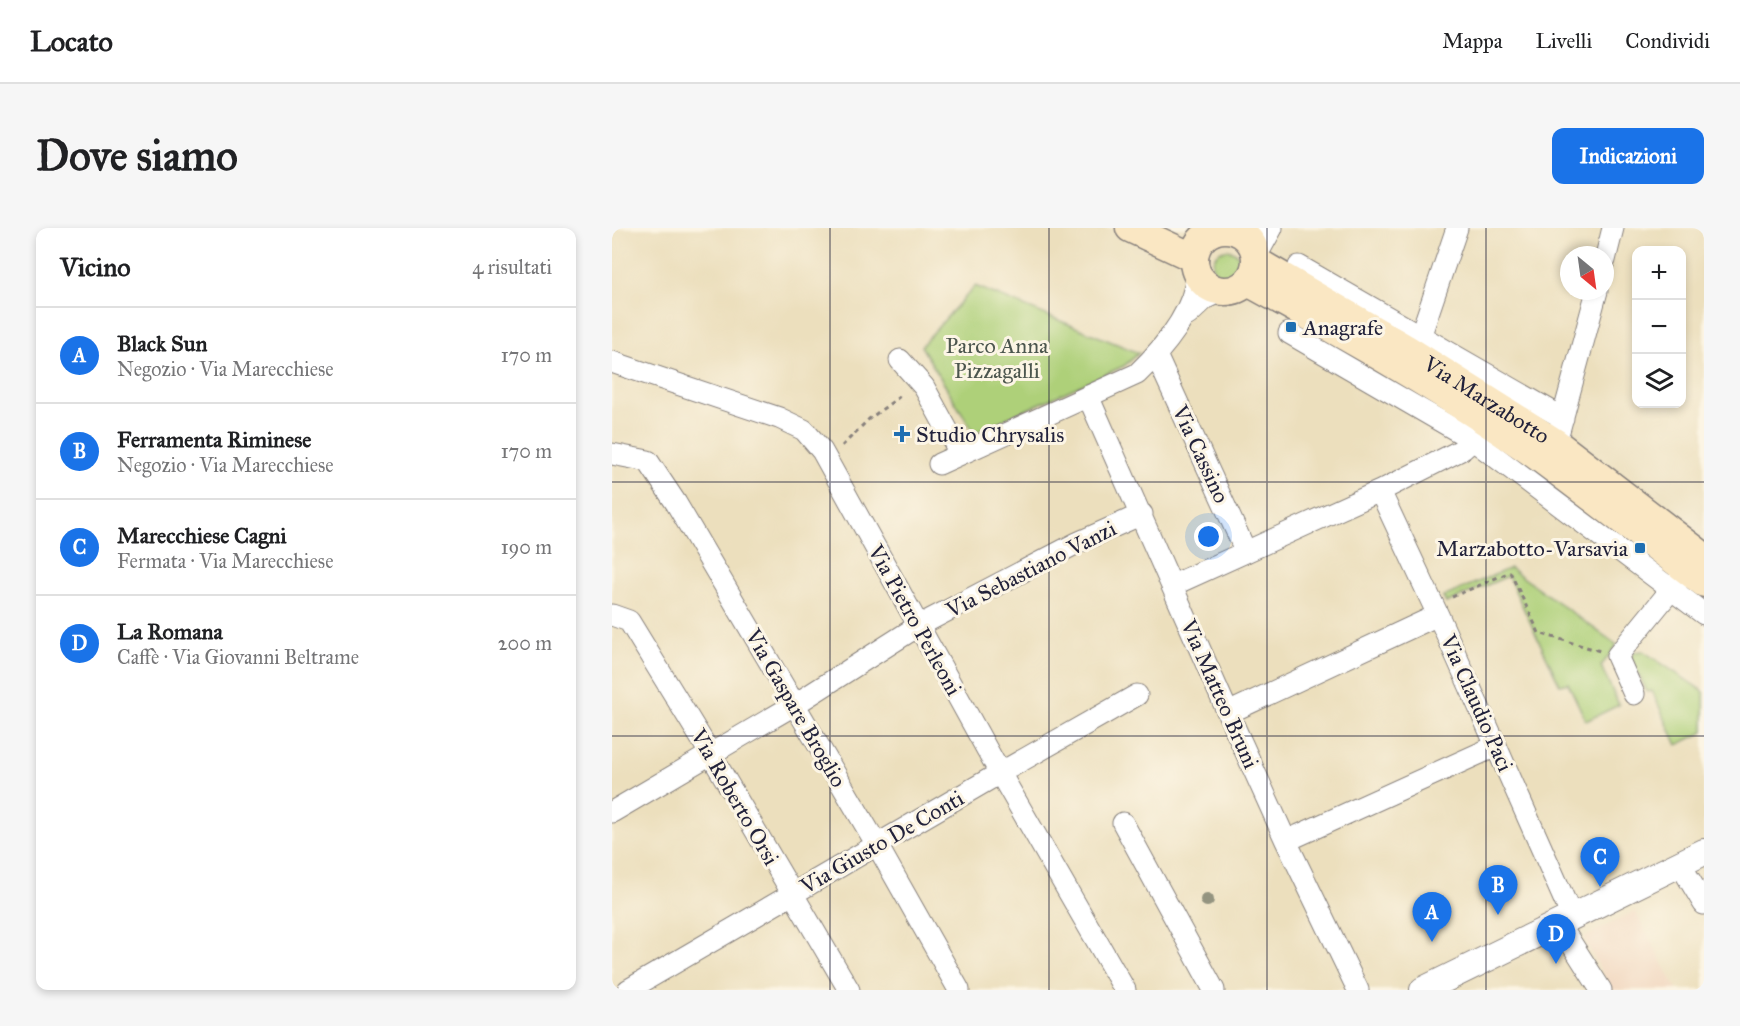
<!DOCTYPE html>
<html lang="it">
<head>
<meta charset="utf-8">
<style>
  :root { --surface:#fff; --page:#f6f6f6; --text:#202124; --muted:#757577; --line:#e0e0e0; --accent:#1a73e8 }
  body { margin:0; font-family:"IM FELL Great Primer",serif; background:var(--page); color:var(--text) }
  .controls { position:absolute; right:18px; top:18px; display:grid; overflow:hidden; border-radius:12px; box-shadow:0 3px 9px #0003 }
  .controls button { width:54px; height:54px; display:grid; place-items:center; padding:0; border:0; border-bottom:2px solid var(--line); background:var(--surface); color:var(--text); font:30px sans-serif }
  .compass { position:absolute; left:948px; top:18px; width:54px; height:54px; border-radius:50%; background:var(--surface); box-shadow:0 3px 9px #0003; rotate:151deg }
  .you { position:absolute; left:597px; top:309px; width:21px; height:21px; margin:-15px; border:4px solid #fff; border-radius:50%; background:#1a73e8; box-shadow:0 0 0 9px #1a73e833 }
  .badge { display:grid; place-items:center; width:39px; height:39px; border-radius:50%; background:var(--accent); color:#fff; font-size:20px; font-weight:700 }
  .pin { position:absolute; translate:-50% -50px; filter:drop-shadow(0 2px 3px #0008) }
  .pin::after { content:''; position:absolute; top:32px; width:21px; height:18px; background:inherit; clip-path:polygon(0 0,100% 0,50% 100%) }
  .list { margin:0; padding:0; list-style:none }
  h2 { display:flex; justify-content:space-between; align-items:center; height:78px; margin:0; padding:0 24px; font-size:26px }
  h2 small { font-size:20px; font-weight:400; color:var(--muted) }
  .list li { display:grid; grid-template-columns:39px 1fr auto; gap:18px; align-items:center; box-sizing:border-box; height:96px; padding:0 24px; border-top:2px solid var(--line) }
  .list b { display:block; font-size:22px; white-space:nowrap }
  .list p { margin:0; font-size:20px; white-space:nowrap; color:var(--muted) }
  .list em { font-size:20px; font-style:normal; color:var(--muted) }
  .icon { flex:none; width:33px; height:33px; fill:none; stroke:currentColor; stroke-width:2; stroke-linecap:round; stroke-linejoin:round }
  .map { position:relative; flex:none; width:1092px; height:762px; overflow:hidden; border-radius:12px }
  header { display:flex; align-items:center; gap:36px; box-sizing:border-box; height:84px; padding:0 30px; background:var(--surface); border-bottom:2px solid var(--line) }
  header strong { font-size:28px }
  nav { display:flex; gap:33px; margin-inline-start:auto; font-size:21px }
  .intro { display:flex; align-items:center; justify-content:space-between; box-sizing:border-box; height:144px; padding:0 36px }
  h1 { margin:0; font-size:42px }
  .button { padding:15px 27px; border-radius:12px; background:var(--accent); color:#fff; font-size:21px; font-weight:700 }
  main { display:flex; gap:36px; padding:0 36px }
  aside { flex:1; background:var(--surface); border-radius:12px; box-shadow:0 3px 9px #0003 }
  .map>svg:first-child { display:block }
  .built { fill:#f1d5bd }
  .green { fill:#aed079; stroke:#68795a; stroke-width:1.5 }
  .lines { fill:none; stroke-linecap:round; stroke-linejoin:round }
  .minor-casing { stroke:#87807c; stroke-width:23 }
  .tertiary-casing { stroke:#87807c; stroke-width:28 }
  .secondary-casing { stroke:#87807c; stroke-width:31 }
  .path { stroke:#87807c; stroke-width:3; stroke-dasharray:4.5 4.5; stroke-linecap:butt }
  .minor { stroke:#fff; stroke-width:21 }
  .tertiary { stroke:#fff; stroke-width:26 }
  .secondary { stroke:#fae7c3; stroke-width:28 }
  .tree { fill:#949480 }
  .grid { fill:none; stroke:#22223b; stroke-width:1.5; stroke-opacity:0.55 }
  .poi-dot { fill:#1f6fb2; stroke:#fcf5e5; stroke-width:2 }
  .labels { text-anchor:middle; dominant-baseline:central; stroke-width:6; stroke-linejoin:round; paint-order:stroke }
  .poi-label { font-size:22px; fill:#22223b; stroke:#fcf5e5; text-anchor:start }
  .park-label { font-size:22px; fill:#4c564e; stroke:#fcf5e5 }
  .street-label { font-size:22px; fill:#22223b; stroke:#fcf5e5 }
</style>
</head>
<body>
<header>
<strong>Locato</strong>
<nav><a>Mappa</a><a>Livelli</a><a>Condividi</a></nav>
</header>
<div class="intro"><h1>Dove siamo</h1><a class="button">Indicazioni</a></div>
<main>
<aside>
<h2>Vicino<small>4 risultati</small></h2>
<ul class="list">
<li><span class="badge">A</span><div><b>Black Sun</b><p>Negozio · Via Marecchiese</p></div><em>170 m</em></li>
<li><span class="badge">B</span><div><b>Ferramenta Riminese</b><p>Negozio · Via Marecchiese</p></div><em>170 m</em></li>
<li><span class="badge">C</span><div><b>Marecchiese Cagni</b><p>Fermata · Via Marecchiese</p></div><em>190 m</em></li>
<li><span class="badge">D</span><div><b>La Romana</b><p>Caffè · Via Giovanni Beltrame</p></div><em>200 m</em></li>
</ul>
</aside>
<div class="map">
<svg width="1092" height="762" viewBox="0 0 1092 762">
  <rect width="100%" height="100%" fill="#fcf5e5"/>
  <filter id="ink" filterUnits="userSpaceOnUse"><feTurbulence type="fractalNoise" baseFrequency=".0167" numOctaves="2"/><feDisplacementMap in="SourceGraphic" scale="12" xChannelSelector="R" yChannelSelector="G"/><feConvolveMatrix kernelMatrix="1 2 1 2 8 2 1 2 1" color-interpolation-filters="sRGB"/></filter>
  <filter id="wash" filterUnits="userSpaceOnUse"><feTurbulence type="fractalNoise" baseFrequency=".008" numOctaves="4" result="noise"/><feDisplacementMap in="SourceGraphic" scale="24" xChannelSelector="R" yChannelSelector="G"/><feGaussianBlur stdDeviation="1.35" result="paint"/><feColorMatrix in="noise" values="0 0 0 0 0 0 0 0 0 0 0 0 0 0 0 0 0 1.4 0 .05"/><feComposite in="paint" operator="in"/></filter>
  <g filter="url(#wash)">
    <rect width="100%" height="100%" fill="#ecdfbd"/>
    <path class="built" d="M1023,683L1065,762H1001L989,743L972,710Z"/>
    <path class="green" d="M601 36a14 14 0 1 1 28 0a14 14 0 1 1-28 0Z
      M363,58L527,125L512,138L362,205L309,118Z
      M898,340L1005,417L989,438L1007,477L974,493L956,455L948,457L896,348L834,375L831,369Z
      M1031,423L1092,464V504L1065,517L1040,463L1035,464L1019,430L1022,424Z"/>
  </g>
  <g filter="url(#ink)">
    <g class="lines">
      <defs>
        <path id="minor" d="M628,4L642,0
          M645,27L660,0
          M993,32L1001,0
          M687,38L951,190
          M576,87L594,70L609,63
          M677,105L861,212L1092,386
          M809,106L845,0
          M544,127L634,324
          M288,132L312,159L348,225
          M0,134L167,190L192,202L210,223L388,545L513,762
          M476,168L616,485L674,613L746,762
          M947,203L985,63
          M0,226L36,233L64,275L265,617L347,762
          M327,236L525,146C552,120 582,85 585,46
          M768,263L826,387L960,689
          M561,357L768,263L851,221L869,205
          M0,387L17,393L98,525L237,762
          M1022,466L1005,428L1067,352
          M616,485L826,387
          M0,584L182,477L306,398L465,315L530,286
          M511,595L602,762
          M674,613L884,518
          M1068,636L1092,676
          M947,696L989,762
          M16,762L388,545L525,467"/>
        <path id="tertiary" d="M811,762L1092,624"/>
        <g id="secondary">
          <path d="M518,0L582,30"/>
          <circle cx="613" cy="32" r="31"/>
          <path id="s1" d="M645,34L795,121L944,215L1092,329"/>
          <path d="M636,54C734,108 833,163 925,228C981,269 1036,313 1092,355"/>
        </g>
      </defs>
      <use href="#minor" class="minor-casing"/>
      <use href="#tertiary" class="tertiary-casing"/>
      <use href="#secondary" class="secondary-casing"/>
      <path class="path" d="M230,218L257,191L291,166
        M840,369L898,344L927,405L988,423"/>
      <use href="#minor" class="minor"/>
      <use href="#tertiary" class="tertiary"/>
      <use href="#secondary" class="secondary"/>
    </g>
    <circle class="tree" cx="595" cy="672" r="7"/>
  </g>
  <path class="grid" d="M218,0V762M437,0V762M655,0V762M874,0V762M0,254H1092M0,508H1092"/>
  <g class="poi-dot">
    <rect x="673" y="93" width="12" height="12" rx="3"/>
    <path d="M287 197h6v6h6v6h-6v6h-6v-6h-6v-6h6z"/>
    <rect x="1022" y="314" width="12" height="12" rx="3"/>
  </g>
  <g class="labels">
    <g class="poi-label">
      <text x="691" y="99">Anagrafe</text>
      <text x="304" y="206">Studio Chrysalis</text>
      <text x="1016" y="320" text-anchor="end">Marzabotto-Varsavia</text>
    </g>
    <g class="park-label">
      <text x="385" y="117">Parco Anna<tspan x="385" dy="25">Pizzagalli</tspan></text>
    </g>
    <g class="street-label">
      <text stroke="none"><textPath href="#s1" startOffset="268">Via Marzabotto</textPath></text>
      <text transform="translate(589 226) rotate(65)">Via Cassino</text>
      <text transform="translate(419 341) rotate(-27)">Via Sebastiano Vanzi</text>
      <text transform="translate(303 392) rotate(61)">Via Pietro Perleoni</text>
      <text transform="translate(608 466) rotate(66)">Via Matteo Bruni</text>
      <text transform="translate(865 475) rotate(66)">Via Claudio Paci</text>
      <text transform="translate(184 480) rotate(60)">Via Gaspare Broglio</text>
      <text transform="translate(123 569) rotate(60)">Via Roberto Orsi</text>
      <text transform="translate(270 614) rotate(-30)">Via Giusto De Conti</text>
    </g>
  </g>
</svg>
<div class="controls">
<button>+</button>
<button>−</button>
<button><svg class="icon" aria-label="layers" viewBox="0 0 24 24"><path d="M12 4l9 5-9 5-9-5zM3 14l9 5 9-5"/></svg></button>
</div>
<svg class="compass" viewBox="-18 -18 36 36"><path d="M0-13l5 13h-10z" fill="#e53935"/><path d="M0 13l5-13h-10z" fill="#757577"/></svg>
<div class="you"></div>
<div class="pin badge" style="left:820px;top:714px">A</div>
<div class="pin badge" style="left:886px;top:687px">B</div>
<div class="pin badge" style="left:988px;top:659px">C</div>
<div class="pin badge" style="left:944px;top:736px">D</div>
</div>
</main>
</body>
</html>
